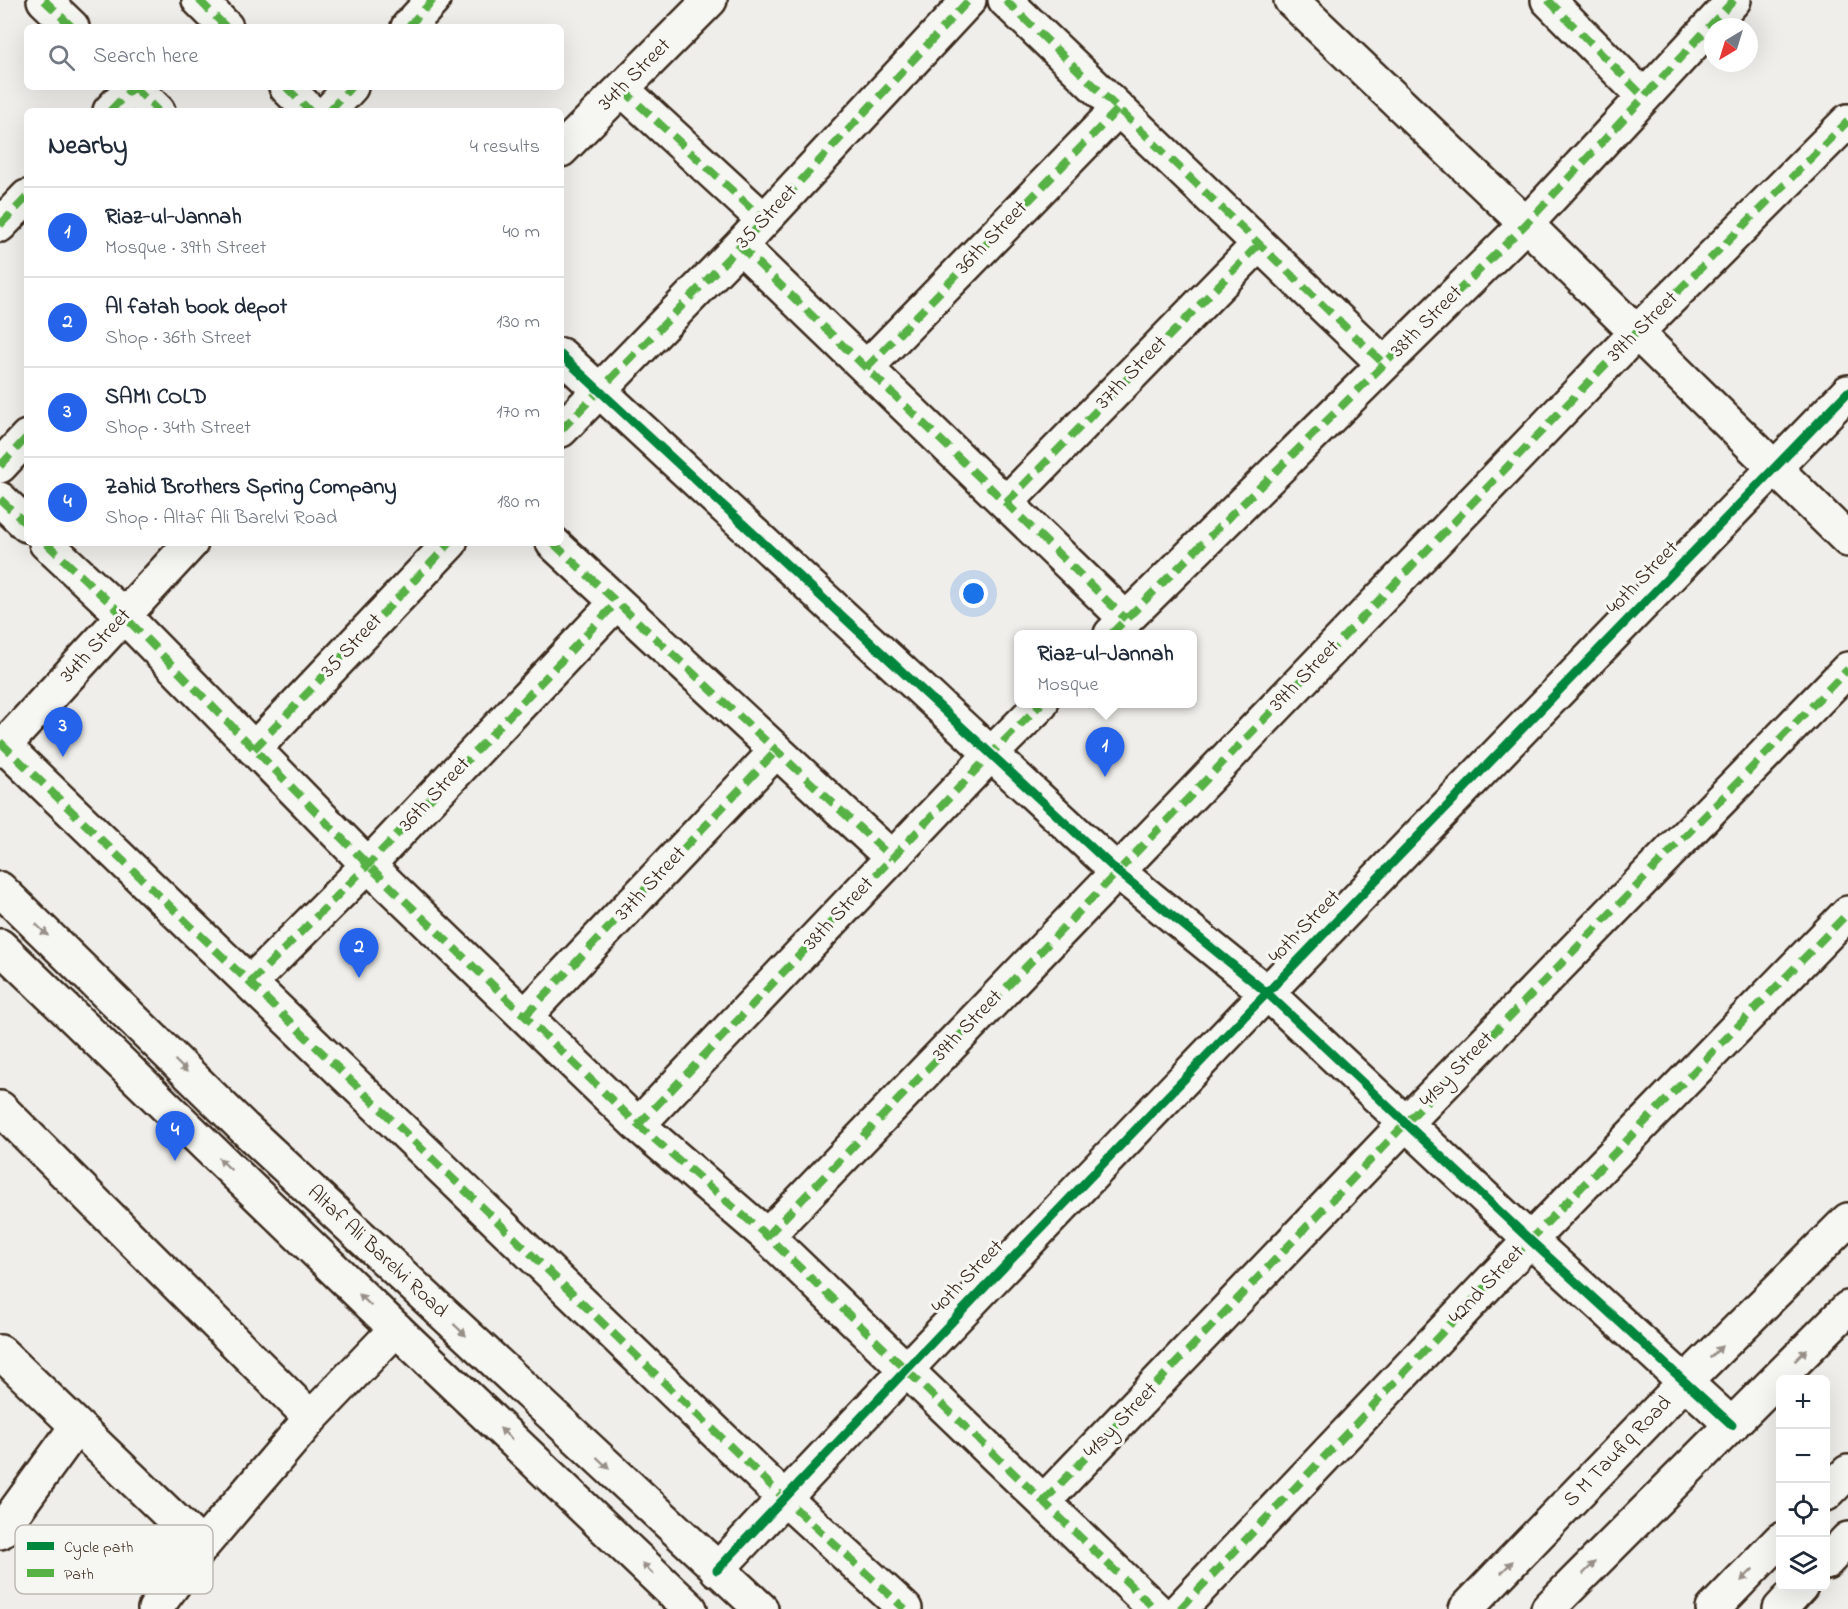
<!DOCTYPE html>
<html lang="en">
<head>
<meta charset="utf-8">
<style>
  :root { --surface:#fff; --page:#f2f2f3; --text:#1f2937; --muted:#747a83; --line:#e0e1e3; --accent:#2563eb }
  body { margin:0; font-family:"Indie Flower",sans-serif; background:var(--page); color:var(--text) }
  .controls { position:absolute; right:18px; bottom:18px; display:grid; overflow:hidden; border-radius:9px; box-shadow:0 6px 24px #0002 }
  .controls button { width:54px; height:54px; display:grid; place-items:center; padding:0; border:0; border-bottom:2px solid var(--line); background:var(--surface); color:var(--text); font:30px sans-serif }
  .compass { position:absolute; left:1704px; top:18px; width:54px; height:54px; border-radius:50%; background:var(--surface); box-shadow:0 6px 24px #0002; rotate:218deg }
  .you { position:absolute; left:974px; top:594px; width:21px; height:21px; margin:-15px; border:4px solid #fff; border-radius:50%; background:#1a73e8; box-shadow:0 0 0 9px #1a73e833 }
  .badge { display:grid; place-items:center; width:39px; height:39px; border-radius:50%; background:var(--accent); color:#fff; font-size:20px; font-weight:700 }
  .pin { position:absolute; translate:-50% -50px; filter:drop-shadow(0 2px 3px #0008) }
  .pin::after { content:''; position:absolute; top:32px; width:21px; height:18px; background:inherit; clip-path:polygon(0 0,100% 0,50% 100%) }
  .popup { position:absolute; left:1014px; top:630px; width:183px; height:78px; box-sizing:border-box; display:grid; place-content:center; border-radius:9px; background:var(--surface); filter:drop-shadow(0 2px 4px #0005); font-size:20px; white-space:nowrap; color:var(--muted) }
  .popup b { font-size:22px; color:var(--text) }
  .popup::after { content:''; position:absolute; left:50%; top:100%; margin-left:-12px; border:12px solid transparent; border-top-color:var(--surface) }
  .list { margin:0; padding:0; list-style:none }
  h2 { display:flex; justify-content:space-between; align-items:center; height:78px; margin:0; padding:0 24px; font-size:26px }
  h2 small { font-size:20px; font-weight:400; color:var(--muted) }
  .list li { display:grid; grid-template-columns:39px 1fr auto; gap:18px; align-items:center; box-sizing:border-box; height:90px; padding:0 24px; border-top:2px solid var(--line) }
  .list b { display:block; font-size:22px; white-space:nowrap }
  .list p { margin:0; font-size:20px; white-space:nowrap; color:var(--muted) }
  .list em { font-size:20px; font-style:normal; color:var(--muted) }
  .icon { flex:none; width:33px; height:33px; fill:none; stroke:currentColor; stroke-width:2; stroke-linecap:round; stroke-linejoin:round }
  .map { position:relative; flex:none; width:1848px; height:1609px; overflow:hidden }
  .search { position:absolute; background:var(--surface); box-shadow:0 6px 24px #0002; left:24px; top:24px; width:540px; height:66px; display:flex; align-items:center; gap:15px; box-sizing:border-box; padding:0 21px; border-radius:9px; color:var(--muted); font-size:22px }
  .panel { position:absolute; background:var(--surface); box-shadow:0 6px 24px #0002; left:24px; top:108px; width:540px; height:438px; border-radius:9px }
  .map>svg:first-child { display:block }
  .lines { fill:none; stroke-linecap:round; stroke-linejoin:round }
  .street-casing { stroke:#3b2a1e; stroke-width:38 }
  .secondary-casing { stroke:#3b2a1e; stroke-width:38 }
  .highway-casing { stroke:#3b2a1e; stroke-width:38 }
  .street { stroke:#f6f6f2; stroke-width:33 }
  .secondary { stroke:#f6f6f2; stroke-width:33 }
  .highway { stroke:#f6f6f2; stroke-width:33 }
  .quiet { stroke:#57b245; stroke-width:8; stroke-dasharray:15 8; stroke-linecap:butt }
  .cycleway-casing { stroke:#f6f6f2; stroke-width:13 }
  .cycleway { stroke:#00873e; stroke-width:9 }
  .oneway { fill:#989088 }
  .labels { text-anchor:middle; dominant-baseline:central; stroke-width:6; stroke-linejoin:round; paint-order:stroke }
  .street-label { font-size:21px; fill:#3b2a1e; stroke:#f6f6f2 }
  .key { fill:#f6f6f2; stroke:#beb9b2; stroke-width:1.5 }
  .key-label { font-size:16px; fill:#3b2a1e }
</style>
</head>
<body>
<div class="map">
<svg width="1848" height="1609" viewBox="0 0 1848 1609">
  <rect width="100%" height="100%" fill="#efeeea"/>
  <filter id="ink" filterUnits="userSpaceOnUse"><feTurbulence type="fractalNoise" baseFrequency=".0167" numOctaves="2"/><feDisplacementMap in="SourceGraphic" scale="12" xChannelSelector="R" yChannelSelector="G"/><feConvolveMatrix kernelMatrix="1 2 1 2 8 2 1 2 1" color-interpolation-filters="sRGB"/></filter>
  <g filter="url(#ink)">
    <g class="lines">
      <defs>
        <path id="street" d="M44,0L72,27
          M199,0L226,27
          M1005,0L1384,364
          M1291,0L1526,224L1848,540
          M1548,0L1644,97
          M408,27L433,0
          M134,87L158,111
          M286,87L310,111
          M622,89L764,220
          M110,111L133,87
          M329,111L351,87
          M561,150L710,0
          M0,225L27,197
          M740,246L1126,619
          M561,355L1117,871L1266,992L1530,1240L1732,1425
          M866,368L1118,109
          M561,430L740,246L969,0
          M0,466L27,437
          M0,499L27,525
          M1006,503L1259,244
          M46,543L124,616L368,865L638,1125L767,1236L1155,1609
          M553,543L892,858
          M1111,634L1526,224L1734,0
          M0,742L784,1498L905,1609
          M254,749L450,543
          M0,750L191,543
          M250,983L368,865L616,603
          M525,1016L776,751
          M0,1108L311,1418
          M638,1125L991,754L1041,704
          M767,1236L1636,333L1848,121
          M0,1352L202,1546
          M1044,1501L1406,1123L1848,669
          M0,1532L77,1426
          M155,1609L202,1546L311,1418L396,1329
          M1180,1609L1530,1240L1848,913"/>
        <path id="secondary" d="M0,889L244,1128L761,1609
          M0,946L396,1329L690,1609
          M1826,1562L1848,1539
          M717,1570C1090,1173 1470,783 1848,392
          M1466,1609L1685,1382L1848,1220
          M1780,1609L1801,1586"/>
        <path id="highway" d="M1826,1494L1848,1472
          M1548,1609L1848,1308
          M1713,1609L1780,1540"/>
      </defs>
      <use href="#street" class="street-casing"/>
      <use href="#secondary" class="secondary-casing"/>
      <use href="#highway" class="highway-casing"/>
      <use href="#street" class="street"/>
      <use href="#secondary" class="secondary"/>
      <use href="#highway" class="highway"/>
      <path class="quiet" d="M44,0L72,27
        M199,0L226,27
        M1005,0L1384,364
        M1548,0L1644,97
        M408,27L433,0
        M134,87L158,111
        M286,87L310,111
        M622,89L764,220
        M110,111L133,87
        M329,111L351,87
        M0,225L27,197
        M740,246L1126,619
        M866,368L1118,109
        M561,430L740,246L969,0
        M0,466L27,437
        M0,499L27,525
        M1006,503L1259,244
        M46,543L124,616L368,865L638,1125L767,1236L1155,1609
        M553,543L892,858
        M1111,634L1526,224L1734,0
        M0,742L784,1498L905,1609
        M254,749L450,543
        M250,983L368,865L616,603
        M525,1016L776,751
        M638,1125L991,754L1041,704
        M767,1236L1636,333L1848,121
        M1044,1501L1406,1123L1848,669
        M1180,1609L1530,1240L1848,913"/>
      <defs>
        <path id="cycleway" d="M561,355L1117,871L1266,992L1530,1240L1732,1425
          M717,1570C1090,1173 1470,783 1848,392"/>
      </defs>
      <use href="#cycleway" class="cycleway-casing"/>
      <use href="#cycleway" class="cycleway"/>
    </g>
    <defs><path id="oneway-solid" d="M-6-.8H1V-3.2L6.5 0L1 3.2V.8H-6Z" transform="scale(1.5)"/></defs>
    <g class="oneway">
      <use href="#oneway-solid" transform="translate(42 930) rotate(44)"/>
      <use href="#oneway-solid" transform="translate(181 1066) rotate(44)"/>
      <use href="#oneway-solid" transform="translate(225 1164) rotate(-136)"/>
      <use href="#oneway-solid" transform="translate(365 1300) rotate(-136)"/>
      <use href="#oneway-solid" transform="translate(460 1330) rotate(43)"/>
      <use href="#oneway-solid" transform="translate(1716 1352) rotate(-45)"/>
      <use href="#oneway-solid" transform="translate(1801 1355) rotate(-45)"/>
      <use href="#oneway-solid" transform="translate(506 1434) rotate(-136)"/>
      <use href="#oneway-solid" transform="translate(603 1463) rotate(43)"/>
      <use href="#oneway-solid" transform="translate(1507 1567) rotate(-46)"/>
      <use href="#oneway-solid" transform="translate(1589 1568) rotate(-45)"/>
      <use href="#oneway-solid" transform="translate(648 1569) rotate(-136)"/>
      <use href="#oneway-solid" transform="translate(1747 1575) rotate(135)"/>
    </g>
  </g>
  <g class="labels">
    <g class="street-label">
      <text transform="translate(635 75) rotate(-45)">34th Street</text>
      <text transform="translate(767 217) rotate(-47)">35 Street</text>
      <text transform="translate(992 238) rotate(-46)">36th Street</text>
      <text transform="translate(1427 322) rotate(-45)">38th Street</text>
      <text transform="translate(1643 327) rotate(-45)">39th Street</text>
      <text transform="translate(1132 373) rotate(-46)">37th Street</text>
      <text transform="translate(1643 578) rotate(-46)">40th Street</text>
      <text transform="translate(96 646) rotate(-47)">34th Street</text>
      <text transform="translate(352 646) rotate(-47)">35 Street</text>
      <text transform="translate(1305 676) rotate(-46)">39th Street</text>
      <text transform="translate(435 795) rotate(-47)">36th Street</text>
      <text transform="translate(651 884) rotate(-47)">37th Street</text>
      <text transform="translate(839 914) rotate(-47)">38th Street</text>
      <text transform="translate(1305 927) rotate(-46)">40th Street</text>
      <text transform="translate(968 1026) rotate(-46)">39th Street</text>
      <text transform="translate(1457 1070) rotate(-46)">41sy Street</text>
      <text transform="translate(377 1252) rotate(43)">Altaf Ali Barelvi Road</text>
      <text transform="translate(968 1277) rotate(-46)">40th Street</text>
      <text transform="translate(1487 1285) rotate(-47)">42nd Street</text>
      <text transform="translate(1121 1421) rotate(-46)">41sy Street</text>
      <text transform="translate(1618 1452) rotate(-46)">S M Taufiq Road</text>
    </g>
  </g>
  <rect x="15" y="1525" width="198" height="69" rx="9" class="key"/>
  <rect x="27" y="1542" width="27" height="8" fill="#00873e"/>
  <rect x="27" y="1569" width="27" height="8" fill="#57b245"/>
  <g class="key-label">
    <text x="64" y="1552">Cycle path</text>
    <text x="64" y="1579">Path</text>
  </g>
</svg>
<div class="controls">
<button>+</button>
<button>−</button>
<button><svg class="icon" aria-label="locate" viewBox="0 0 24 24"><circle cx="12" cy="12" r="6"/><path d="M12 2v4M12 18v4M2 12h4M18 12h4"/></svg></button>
<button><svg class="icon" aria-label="layers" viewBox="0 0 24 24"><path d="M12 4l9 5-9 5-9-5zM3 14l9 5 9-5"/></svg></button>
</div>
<svg class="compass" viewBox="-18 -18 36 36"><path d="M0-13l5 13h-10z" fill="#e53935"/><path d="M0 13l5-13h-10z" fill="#747a83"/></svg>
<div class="you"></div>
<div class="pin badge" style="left:1105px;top:777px">1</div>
<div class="popup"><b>Riaz-ul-Jannah</b>Mosque</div>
<div class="pin badge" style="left:359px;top:978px">2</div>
<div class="pin badge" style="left:63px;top:757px">3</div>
<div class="pin badge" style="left:175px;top:1161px">4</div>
<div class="search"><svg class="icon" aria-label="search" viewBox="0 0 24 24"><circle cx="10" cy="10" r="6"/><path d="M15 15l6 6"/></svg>Search here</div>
<section class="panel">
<h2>Nearby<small>4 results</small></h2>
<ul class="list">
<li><span class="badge">1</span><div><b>Riaz-ul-Jannah</b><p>Mosque · 39th Street</p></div><em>40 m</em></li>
<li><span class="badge">2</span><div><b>Al fatah book depot</b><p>Shop · 36th Street</p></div><em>130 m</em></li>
<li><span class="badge">3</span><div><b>SAMI COLD</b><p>Shop · 34th Street</p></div><em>170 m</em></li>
<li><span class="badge">4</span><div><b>Zahid Brothers Spring Company</b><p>Shop · Altaf Ali Barelvi Road</p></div><em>180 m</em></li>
</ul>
</section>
</div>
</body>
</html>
